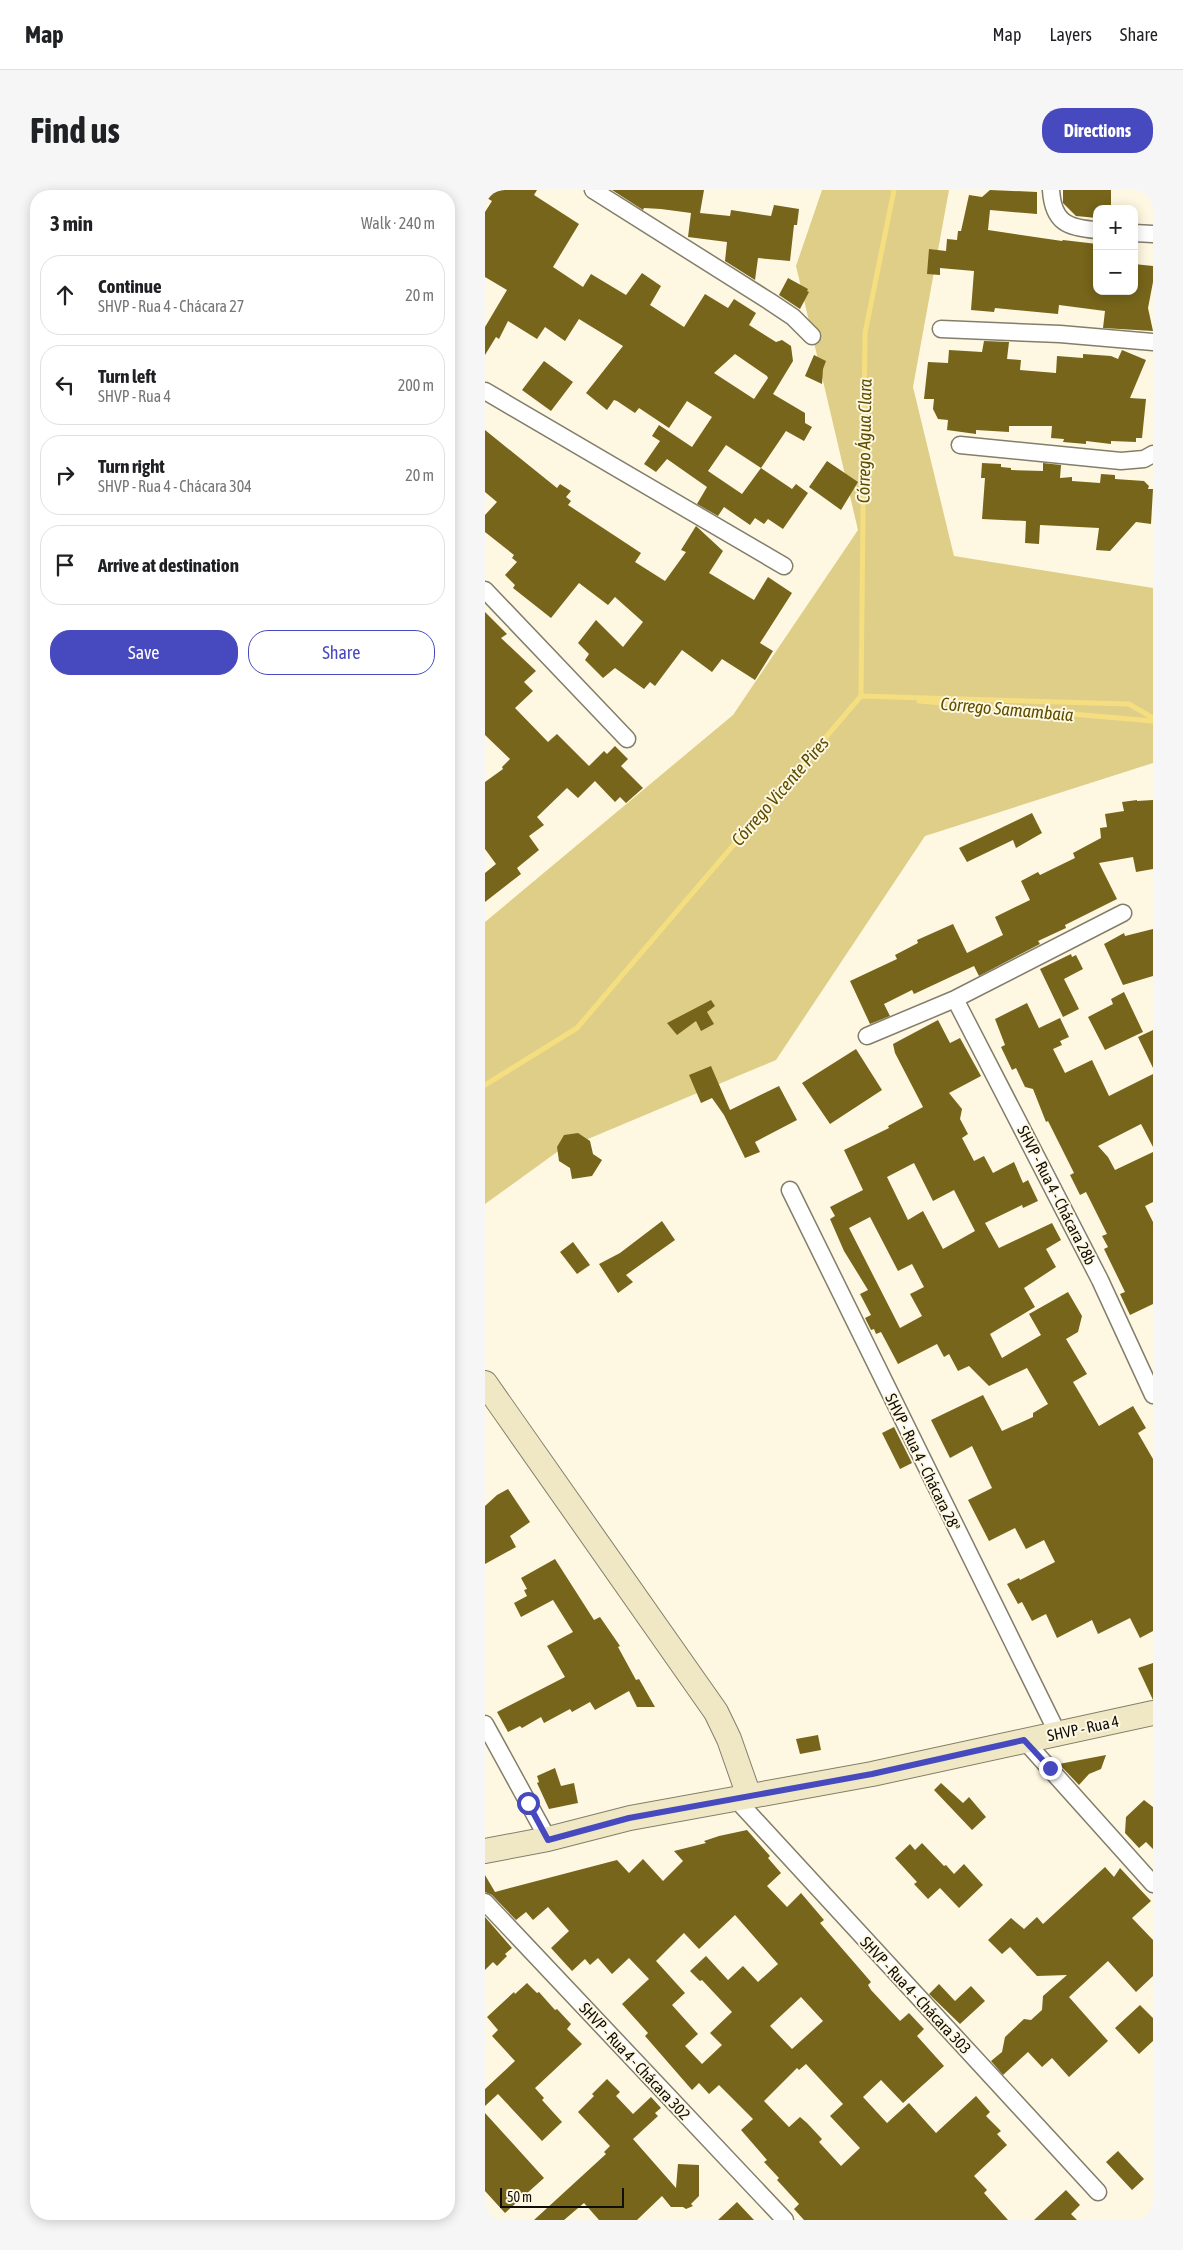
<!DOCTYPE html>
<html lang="en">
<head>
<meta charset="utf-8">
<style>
  :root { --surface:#fff; --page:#f6f6f6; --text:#202124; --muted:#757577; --line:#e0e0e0; --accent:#474abf }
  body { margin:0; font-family:"Asap Condensed",sans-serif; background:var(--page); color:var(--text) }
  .controls { position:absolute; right:15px; top:15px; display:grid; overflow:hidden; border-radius:10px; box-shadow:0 2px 12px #0003 }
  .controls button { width:45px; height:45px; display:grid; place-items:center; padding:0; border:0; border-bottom:1px solid var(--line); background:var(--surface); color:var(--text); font:25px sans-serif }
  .scale { position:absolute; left:15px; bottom:12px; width:124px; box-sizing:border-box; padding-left:5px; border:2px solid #100e07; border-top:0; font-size:14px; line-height:18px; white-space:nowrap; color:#100e07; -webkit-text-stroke:4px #fef8e2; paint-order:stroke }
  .stop { position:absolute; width:15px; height:15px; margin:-11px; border:4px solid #474abf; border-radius:50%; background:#fff }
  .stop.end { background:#474abf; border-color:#fff; box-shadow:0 1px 5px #0008 }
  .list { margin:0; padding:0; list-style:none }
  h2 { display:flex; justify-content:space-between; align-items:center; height:65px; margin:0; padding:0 20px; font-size:21px }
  h2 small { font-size:16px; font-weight:400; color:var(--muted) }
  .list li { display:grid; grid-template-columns:32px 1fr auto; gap:15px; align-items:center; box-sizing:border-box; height:80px; margin:0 10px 10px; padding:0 10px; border:1px solid var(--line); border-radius:20px }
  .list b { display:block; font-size:19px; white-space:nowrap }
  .list p { margin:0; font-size:16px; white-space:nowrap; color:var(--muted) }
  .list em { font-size:16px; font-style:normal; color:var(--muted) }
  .actions { display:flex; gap:10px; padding:15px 20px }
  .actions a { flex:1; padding:11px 0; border:1px solid var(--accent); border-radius:20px; text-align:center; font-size:18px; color:var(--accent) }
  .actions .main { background:var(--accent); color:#fff }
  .icon { flex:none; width:28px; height:28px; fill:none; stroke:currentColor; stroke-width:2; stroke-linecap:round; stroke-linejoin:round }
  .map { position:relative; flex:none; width:668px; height:2030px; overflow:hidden; border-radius:20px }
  header { display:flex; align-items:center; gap:30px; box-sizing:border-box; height:70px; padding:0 25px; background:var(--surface); border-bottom:1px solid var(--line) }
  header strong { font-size:24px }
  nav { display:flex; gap:28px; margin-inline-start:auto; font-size:18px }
  .intro { display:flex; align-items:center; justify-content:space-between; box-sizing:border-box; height:120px; padding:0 30px }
  h1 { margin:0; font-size:35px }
  .button { padding:12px 22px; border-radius:20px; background:var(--accent); color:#fff; font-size:18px; font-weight:700 }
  main { display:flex; gap:30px; padding:0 30px }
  aside { flex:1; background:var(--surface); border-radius:20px; box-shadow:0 2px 12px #0003 }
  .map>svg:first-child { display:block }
  .green { fill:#dfce87 }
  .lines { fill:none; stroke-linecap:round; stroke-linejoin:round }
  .stream { stroke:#f5de80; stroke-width:5 }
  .building { fill:#76651a; fill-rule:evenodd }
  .street-casing { stroke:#837e6a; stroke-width:19 }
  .secondary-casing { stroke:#837e6a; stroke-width:26 }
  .street { stroke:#fff; stroke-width:16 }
  .secondary { stroke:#f0e8c5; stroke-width:24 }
  .route { stroke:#474abf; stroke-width:6 }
  .labels { text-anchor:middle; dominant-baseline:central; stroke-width:4; stroke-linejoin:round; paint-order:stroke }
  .street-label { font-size:16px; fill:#100e07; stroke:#fef8e2 }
  .water-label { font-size:18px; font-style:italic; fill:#5d4e00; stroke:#fef8e2 }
</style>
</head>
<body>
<header>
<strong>Map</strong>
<nav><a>Map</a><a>Layers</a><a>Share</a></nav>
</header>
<div class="intro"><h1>Find us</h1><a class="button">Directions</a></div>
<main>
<aside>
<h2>3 min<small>Walk · 240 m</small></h2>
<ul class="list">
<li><svg class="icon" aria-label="ahead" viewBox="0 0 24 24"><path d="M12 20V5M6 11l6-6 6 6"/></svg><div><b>Continue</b><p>SHVP - Rua 4 - Chácara 27</p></div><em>20 m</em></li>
<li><svg class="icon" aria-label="left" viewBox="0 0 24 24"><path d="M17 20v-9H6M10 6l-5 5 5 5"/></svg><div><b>Turn left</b><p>SHVP - Rua 4</p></div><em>200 m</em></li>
<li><svg class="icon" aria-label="right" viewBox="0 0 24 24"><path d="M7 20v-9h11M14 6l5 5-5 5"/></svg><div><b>Turn right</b><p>SHVP - Rua 4 - Chácara 304</p></div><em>20 m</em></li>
<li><svg class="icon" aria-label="arrive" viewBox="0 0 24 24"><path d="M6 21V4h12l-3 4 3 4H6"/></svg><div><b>Arrive at destination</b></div></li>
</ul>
<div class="actions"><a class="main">Save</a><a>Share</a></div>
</aside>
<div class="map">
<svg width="668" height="2030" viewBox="0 0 668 2030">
  <rect width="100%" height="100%" fill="#fef8e2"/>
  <path class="green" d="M337,0H464L428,197L469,366L668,398V573L440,646L291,870L72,962L0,1014V732L248,525L373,340L311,76Z"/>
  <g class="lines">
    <path class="stream" d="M379,506H376L380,143L409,0
      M434,511L668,531
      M0,895L92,838L376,506L644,514L668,528"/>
  </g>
  <path class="building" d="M0,0H52L49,5L94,34L68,77L98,97L106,84L141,105L157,83L176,96L165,115L199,137L220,104L243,118L249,109L271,123L264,135L291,152L297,150L306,156L308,171L288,204L320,223V233L327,237L319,251L301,241L276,278L307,299L311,294L323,303L298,339L283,329L279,334L270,328L265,335L239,317L233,326L212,314L222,297L182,269L171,282L159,274L175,251L167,246L174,235L207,257L227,227L202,211L184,238L154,218L150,223L132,211L129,210L122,220L101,203L138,156L94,129L80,151L60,137L52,149L23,131L14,149L11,147L0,165V137L22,100L0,87V22L7,11L0,7ZM250,164L282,186L283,188L269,209L229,183ZM241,255L276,278L257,304L223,281Z
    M127,0H219L215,23L245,26L246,20L286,26L289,15L314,19L312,35H309L305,71L273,68L270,90L240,71L242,52L203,47L206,23L176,19L159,18L158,20Z
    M505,0L552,2V24L505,20L503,40L577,51L578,50L612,54V101H649V74L668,76V92L663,118L668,141L618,138L620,121L574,115L573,124L510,118L509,122L486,120L489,81L455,78V85L442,84L444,59L461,61L462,49L472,50L473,41H476L484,5L497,7Z
    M578,0H626V19H612V28L591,26L578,13Z
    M303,88L323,99L322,101L324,102L315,119L294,105Z
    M499,151L524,152L522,169L536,170L535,180L571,183L572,166L598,168V164L626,166L633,169L637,160L661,170L645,208L661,209L657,248H651V252L626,251V254L601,251V254L578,252L579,249L566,248L567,236H524V242L491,240V244L462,240L463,230L453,229L448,219L449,209H439L443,172L463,173L464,160L497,162Z
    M329,165L341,171L338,179L337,194L320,186Z
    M59,171L88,192L66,221L37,200Z
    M0,240L72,298L75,294L86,301L81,307L86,311L83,315L156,363L150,372L180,391L201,362L196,360L211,336L238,361L224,383L269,410L283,387L307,403L275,453L288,461L270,490L237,469L227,482L197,460L170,496L165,492L159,499L130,478L118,488L100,470L104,464L93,453L111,430L138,457L158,432L130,407L123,415L94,393L66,428L28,398L30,395L20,385L32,372L27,368L29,365L0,342V325L12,312L0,302Z
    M342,271L373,292L356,320L324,297Z
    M497,273L516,274V277L526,278V280L558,281V273L576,275L575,288L587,287V291L615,293L616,284L630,285V289L659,291L664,296L663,299H668L666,334L651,332L625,361L611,360L614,338L555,335L554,354L540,353L541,331L497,329L500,288H496Z
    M0,422L22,444L16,448L51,481L39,492L48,501L30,518L63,552L72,544L104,576L119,561L122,564L130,556L143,569L136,576L158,598L141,613L135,607L130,612L110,591L93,608L82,598L52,627L59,635L44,646L54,660L32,678L36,684L0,712V683L11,674L0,659V592L18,579L17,577L25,569L0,545Z
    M652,610V611L668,610V679L651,682L648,667L614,673L632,709L580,735L581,738L553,751L555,754L494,786L489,776L429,804L427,800L399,814L405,826L385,834L365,791L412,769L410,765L433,753L432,750L468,734L482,763L518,745L510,727L545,710L536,691L553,682L555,685L590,668L588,663L616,648L615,638L622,637L620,624L639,621L637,612Z
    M547,623L557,643L531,658L528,650L482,672L474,658Z
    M668,739V786L638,795L619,754L639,743L640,746Z
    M586,764L587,767L591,765L598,779L579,789L594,819L578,827L555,779Z
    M639,802L658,842L620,860L603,827L628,814L626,809Z
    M226,810L230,816L222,822L229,834L216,841L211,831L192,845L182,833Z
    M542,813L554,838L575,828L584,847L575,851L577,855L568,859L580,883L607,870L624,906L668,884V957L656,934L613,956L623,967L630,980L668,962V1012L660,1016L668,1032V1114L645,1125L635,1104L640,1102L619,1059L623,1057L617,1046L622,1044L601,1002L595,1005L585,985L589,983L563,931L561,932L548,899L540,897L531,878L527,880L516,857L520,855L510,829Z
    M453,830L465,853L475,848L496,886L464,903L477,919L475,929L483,944L477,948L489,971L499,966L508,983L529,972L538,993L543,990L553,1011L538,1018L537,1015L500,1033L514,1058L567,1033L576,1050L561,1059L571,1077L539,1098L550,1117L505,1144L517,1168L556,1145L544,1124L583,1102L597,1126L593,1142L581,1149L602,1184L588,1192L614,1236L648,1216L661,1238L653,1243L668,1269V1441L655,1448L645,1428L613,1444L607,1430L572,1448L561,1424L547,1431L537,1412L533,1414L522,1394L534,1388L535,1390L570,1372L559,1350L541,1359L530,1338L504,1351L483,1310L507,1298L487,1256L465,1268L446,1230L498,1205L517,1241L548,1227V1223L563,1214L542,1178L504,1196L484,1176L473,1181L464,1164L459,1167L452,1154L413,1174L396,1142L391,1144L389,1139L386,1140L380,1128L386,1125L375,1104L383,1100L359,1061L345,1029L350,1026L345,1017L378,1000L359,960L404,938L403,936L438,917L410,863L408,854ZM429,973L448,1011L469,1000L490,1041L458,1059L438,1021L423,1030L402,987ZM385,1027L413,1081L427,1074L439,1097L425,1104L437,1126L415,1138L364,1038Z
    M668,840V878L653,847Z
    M371,859L397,900L345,934L317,893Z
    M226,876L245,920L294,896L312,930L270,952L275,962L260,968L239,925L227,908L216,913L204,885Z
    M93,943L105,951L108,964L117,970L107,986L87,989L85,978L74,971L72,957L79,945Z
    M177,1031L190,1050L141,1085L148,1092L133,1103L114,1074L135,1063Z
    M88,1052L105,1075L92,1084L75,1062Z
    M409,1237L427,1273L415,1279L397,1243Z
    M23,1299L45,1332L25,1346L31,1357L0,1374V1316L12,1305Z
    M70,1369L109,1430L115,1427L135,1456L133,1457L151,1490L154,1489L170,1517H152L144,1501L110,1520L105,1512L87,1522L85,1519L59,1533L56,1527L37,1538L35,1536L23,1542L12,1522L80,1487L62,1456L88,1442L68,1410L36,1427L29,1413L42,1406L39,1400L42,1399L36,1388Z
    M668,1473V1510L653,1478Z
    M333,1545L336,1560L315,1564L311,1549Z
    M621,1565L616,1579L604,1584L594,1595L574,1574Z
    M70,1578L76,1596L89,1593L93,1613L64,1619L52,1593L54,1592L52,1586Z
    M456,1593L478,1613L484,1607L501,1627L487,1640L449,1600Z
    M659,1610L668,1617V1659L661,1652L654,1658L640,1643L641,1627Z
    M262,1640L285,1666L283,1668L296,1683L282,1696L302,1717L316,1703L339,1730L335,1733L386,1792L383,1795L386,1800L415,1831L424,1823L439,1839L432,1846L459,1876L418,1913L396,1890L378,1907L402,1933L424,1913L451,1943L491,1906L505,1922L501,1926L516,1941L512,1944L522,1955L489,1986L502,2000L499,2003L523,2030H319L309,2019L314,2014L292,1990L294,1988L279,1972L282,1970L256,1940L268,1929L234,1895L224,1904L214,1893L207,1900L160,1846L163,1843L137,1814L164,1789L144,1768L127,1784L113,1768L105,1775L100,1769L87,1781L66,1758L84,1741L63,1717L48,1730L41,1722L31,1730L7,1705L0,1702V1685L10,1702L132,1670L144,1683L158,1669L178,1691L198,1671L189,1661L221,1653L219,1651L234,1646ZM250,1725L293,1774L273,1792L258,1776L243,1790L221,1766L205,1781L215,1791L217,1790L247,1822L225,1843L237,1855L217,1874L200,1856L213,1844L187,1815L200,1803L171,1771L199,1743L214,1759ZM316,1807L338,1831L307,1859L285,1836ZM321,1874L358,1914L345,1926L375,1958L356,1976L334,1952L337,1949L322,1933L315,1927L304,1937L279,1911L312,1878L314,1880Z
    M437,1653L459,1676L461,1675L469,1684L479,1674L498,1695L474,1718L455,1698L443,1709L429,1694L432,1692L410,1668L425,1654L430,1660Z
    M620,1677L629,1687L635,1678L666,1711L647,1728L668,1750V1786L651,1802L623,1771L584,1807L623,1851L584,1887L567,1868L557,1877L543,1862L518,1885L506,1871L517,1862L520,1847L539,1829L546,1830L557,1820L558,1806L582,1785L552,1786L525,1757L517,1764L503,1750L526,1728L539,1739L552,1727L558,1734Z
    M0,1727L27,1758L20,1764L22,1766L12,1776L8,1772L0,1780Z
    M42,1793L52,1803L54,1802L70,1820L72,1819L86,1834L82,1839L97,1854L50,1898L59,1908L57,1910L77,1932L57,1951L13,1904L0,1916V1899L30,1871L7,1846L13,1840L2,1827L29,1802L30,1804Z
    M454,1794L470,1811L486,1796L500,1811L475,1834L444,1804Z
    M655,1815L668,1828V1851L654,1864L630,1838Z
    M122,1889L135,1902L131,1906L148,1924L166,1907L176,1918L170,1923L173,1926L148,1949L191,1998L193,1974L214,1975V2006L206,2014L208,2016L201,2019L198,2017H186L177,2006L152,2030H114L99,2013L79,2030H49L121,1964L119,1962L125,1956L93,1922L109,1906L107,1904Z
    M0,1923L59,1988L20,2023L0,2001Z
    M633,1961L659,1989L647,2000L621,1972Z
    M581,2000L595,2015L586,2024L592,2030H549Z
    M252,2012L269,2030H233Z"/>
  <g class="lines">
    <defs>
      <path id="street" d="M108,0L284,111L308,127L327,146
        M566,0C568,32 582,38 612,40
        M649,43L668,44
        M456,139L575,144L668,152
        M0,201L299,376
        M475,255L636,271L659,269L668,264
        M0,400L142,549
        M470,809L615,1090L668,1205
        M382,846L470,809L638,723
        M305,1000L573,1544
        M0,1534L63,1649
        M539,1550L668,1694
        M250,1608L613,2002
        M0,1712L300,2030"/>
      <path id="secondary" d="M0,1193L231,1522L244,1549L264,1606
        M0,1661L63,1649L145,1628L387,1584L668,1523"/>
    </defs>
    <use href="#street" class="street-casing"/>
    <use href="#secondary" class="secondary-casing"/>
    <use href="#street" class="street"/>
    <use href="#secondary" class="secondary"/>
  </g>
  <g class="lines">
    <path class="route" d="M43,1613L63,1650L144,1628L387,1584L539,1550L565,1578"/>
  </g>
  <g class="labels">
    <g class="street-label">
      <text transform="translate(572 1005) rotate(63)">SHVP - Rua 4 - Chácara 28b</text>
      <text transform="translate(438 1272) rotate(64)">SHVP - Rua 4 - Chácara 28ª</text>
      <text transform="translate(598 1538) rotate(-12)">SHVP - Rua 4</text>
      <text transform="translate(431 1805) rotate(47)">SHVP - Rua 4 - Chácara 303</text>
      <text transform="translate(150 1871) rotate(47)">SHVP - Rua 4 - Chácara 302</text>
    </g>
    <g class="water-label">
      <text transform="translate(379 251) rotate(-89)">Córrego Água Clara</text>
      <text transform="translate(522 519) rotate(5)">Córrego Samambaia</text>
      <text transform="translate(295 601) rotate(-49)">Córrego Vicente Pires</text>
    </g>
  </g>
</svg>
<div class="controls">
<button>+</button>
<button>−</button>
</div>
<div class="scale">50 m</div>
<div class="stop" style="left:43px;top:1613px"></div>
<div class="stop end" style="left:565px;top:1578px"></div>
</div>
</main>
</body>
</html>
